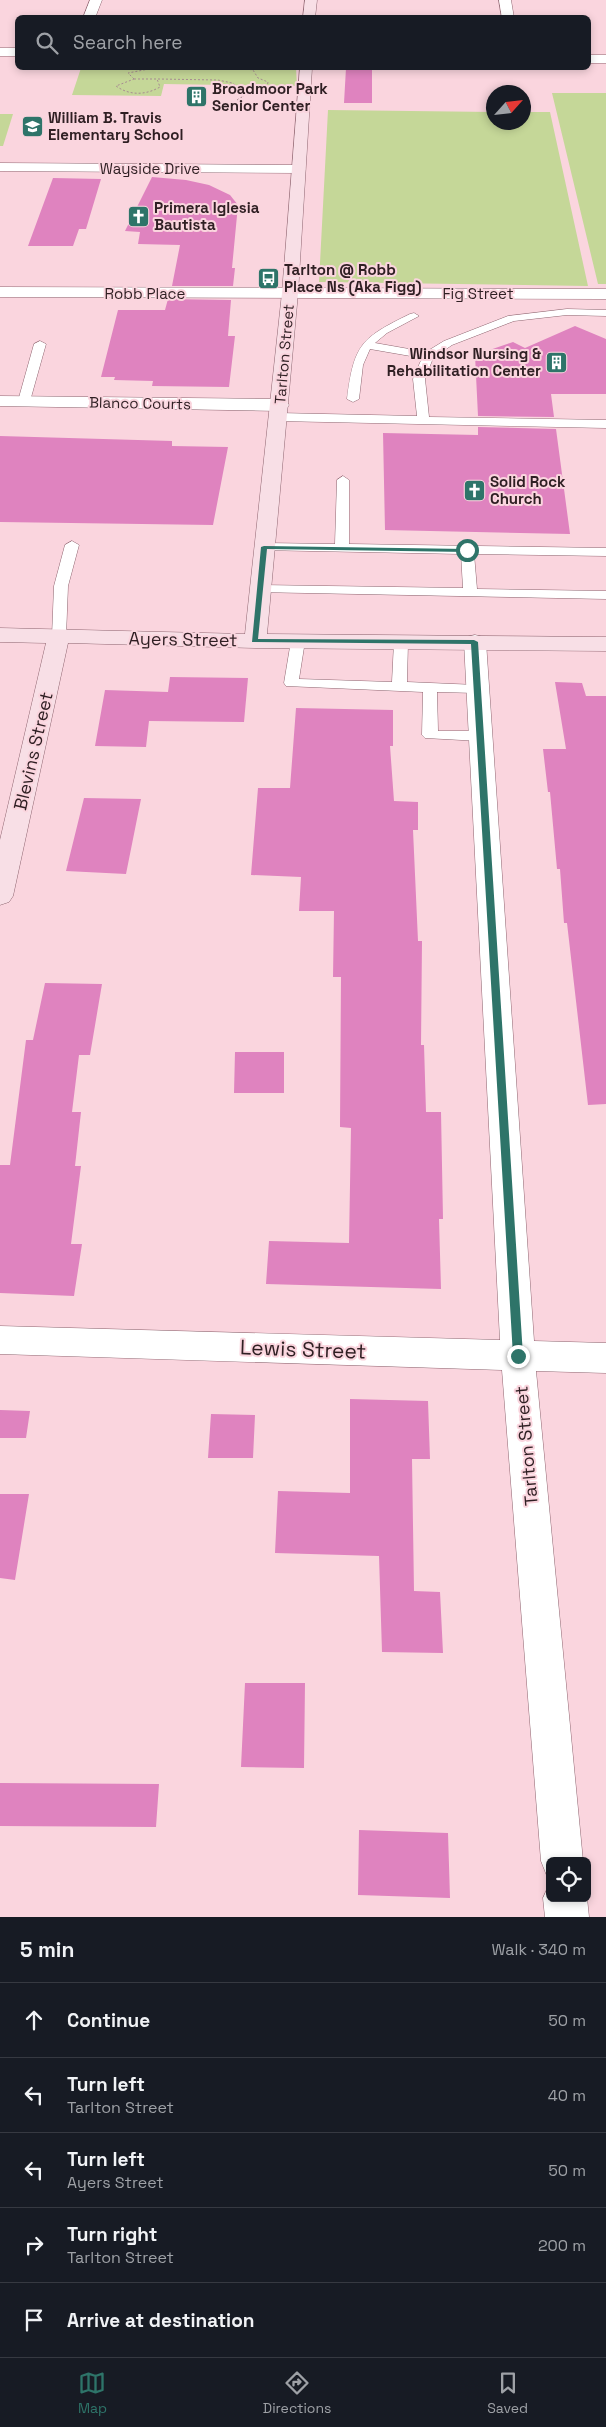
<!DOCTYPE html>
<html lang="en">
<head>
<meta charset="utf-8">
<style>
  :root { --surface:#171b24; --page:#242831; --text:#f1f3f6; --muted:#9ea1a6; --line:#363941; --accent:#2e7469 }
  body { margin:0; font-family:"Space Grotesk",sans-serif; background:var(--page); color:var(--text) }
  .controls { position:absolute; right:15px; bottom:15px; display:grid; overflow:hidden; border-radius:8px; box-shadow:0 2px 8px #0003 }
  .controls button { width:45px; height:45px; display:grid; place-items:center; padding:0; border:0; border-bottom:1px solid var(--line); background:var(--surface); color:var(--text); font:25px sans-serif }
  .compass { position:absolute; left:486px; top:85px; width:45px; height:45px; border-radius:50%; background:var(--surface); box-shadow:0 2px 8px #0003; rotate:63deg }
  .stop { position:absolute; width:15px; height:15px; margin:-11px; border:4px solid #2e7469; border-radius:50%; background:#fff }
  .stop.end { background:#2e7469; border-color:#fff; box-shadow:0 1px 5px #0008 }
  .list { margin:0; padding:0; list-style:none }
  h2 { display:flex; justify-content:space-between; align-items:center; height:65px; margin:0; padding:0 20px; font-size:21px }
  h2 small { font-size:16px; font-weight:400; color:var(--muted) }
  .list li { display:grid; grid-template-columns:32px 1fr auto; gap:15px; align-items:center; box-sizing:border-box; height:75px; padding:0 20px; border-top:1px solid var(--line) }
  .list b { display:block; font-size:19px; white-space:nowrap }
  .list p { margin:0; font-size:16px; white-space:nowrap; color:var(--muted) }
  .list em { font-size:16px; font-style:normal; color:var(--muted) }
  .icon { flex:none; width:28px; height:28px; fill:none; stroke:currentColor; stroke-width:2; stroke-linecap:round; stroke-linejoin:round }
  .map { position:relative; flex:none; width:606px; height:1917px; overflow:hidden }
  .search { position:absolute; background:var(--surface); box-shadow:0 2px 8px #0003; left:15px; right:15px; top:15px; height:55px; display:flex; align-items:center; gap:12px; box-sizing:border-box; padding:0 18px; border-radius:8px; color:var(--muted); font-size:19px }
  .sheet { height:440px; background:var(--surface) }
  nav { display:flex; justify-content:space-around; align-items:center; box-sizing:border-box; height:70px; border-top:1px solid var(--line); background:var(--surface); font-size:14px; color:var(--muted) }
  nav a { display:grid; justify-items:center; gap:2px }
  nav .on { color:var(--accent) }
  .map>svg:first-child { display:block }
  .green { fill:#c5d798 }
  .building { fill:#df83bf }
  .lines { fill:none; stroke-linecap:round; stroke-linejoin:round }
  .lane-casing { stroke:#8f6671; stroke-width:1 }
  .street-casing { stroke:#8f6671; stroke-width:1 }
  .secondary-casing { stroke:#8f6671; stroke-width:1 }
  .path { stroke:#a78b92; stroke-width:1; stroke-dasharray:2 2; stroke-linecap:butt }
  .lane { fill:#fff; fill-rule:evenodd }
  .street { fill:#fff; fill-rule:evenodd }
  .secondary { fill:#f8dfe6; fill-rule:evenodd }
  .route { fill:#2e7469 }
  .labels { text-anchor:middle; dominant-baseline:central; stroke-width:4; stroke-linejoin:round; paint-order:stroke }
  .far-poi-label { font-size:15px; font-weight:bold; fill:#2f1f23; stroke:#fad5de; text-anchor:start }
  .far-street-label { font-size:15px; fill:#2f1f23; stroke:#fad5de }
  .street-label { font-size:18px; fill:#2f1f23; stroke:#fad5de }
  .near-street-label { font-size:21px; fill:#2f1f23; stroke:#fad5de }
</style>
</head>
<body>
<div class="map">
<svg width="606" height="1917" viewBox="0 0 606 1917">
  <rect width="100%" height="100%" fill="#fad5de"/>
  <path class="green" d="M81,68H296L297,86L164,84L161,96L72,95Z
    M552,93H606V284H598Z
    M328,110L493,112L494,122H524V112H550L588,286L319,282Z
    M0,114H13L3,146H0Z"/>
  <path class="building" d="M346,68H372V103H344Z
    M152,177L186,180L209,185L230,195L238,205L232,268H235L233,286H172L180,245L138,244L140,232L125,231Z
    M53,178L101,179L86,229H79L73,246H28Z
    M168,299L231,300L228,336H235L229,387L152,386L153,381L114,380L115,377H101L118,310H165Z
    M575,326L606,339V394H551L554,417L478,416L475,355L513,342L525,348Z
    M478,427L556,429L570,534L385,530L383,433L478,435Z
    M0,436L172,441V446L228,447L213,525L0,522Z
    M170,677L248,678L244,722L149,721L146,747L95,746L105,690L168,692Z
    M555,682L582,683L586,696H606V1104L588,1105L567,923H564L560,869H557L550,792H548L543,749H566Z
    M296,708L393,710V746H390L394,801L418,802V830H413L418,941H422L421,1045H424L426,1112H441L443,1219H439L441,1289L266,1284L269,1241L349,1243L351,1128L340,1127L341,977H333L334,911H299L301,877L251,875L258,788H290Z
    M84,798L141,799L126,874L66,871Z
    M45,983L102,984L90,1055H79L72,1112H81L75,1166H81L71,1244H82L74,1296L0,1293V1165H10L26,1040H33Z
    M235,1052H284V1093H234Z
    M350,1399L428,1401L430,1459H412L414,1591L440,1592L443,1653L382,1652L379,1556L275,1553L278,1491L350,1493Z
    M0,1410L30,1411L26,1438H0Z
    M211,1414L255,1415L253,1458H208Z
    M0,1494H29L15,1580L0,1578Z
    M245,1683H305L304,1768L241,1767Z
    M0,1783L159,1784L156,1827L0,1826Z
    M359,1830L448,1833L450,1898L358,1895Z"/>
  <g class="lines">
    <defs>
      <path id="lane" d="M567,309L606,310V316L567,315L514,321L452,345L433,358L425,379L429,417L606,420V428L278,421L272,417L278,413L417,416L413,379L422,358L370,349L363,365L359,399L353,402L347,399C354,344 361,338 410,314L414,313L419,316L387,333L375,343L426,352L444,341L508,316Z
        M40,341L46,344L30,401L24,404L20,403L18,401L34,344Z
        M343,476L349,480V544L606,548V556L474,554L477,589L606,591V599L255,592L253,589L255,586L260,585L463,588L461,554L260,550L258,547L265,543L335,544L337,480Z
        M72,541L79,545L68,586L66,636L59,640L52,636L54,586L65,545Z
        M298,637L305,641L299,679L392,682L394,642L396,639H406L408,642L407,682L477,685L484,689L477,693L437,692L438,731H480L488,736L480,741L425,738L422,735L423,692L286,686L284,683L291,641Z"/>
      <path id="street" d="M90,0H102L95,18H83Z
        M499,0H511L514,18H502Z
        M0,48H18V56H0Z
        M588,55H606V63H588Z
        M0,163L299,165L306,169L299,173L0,171Z
        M0,287L606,289V299L0,297Z
        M0,396L280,399L286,401L289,405L286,409L280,411L0,406Z
        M475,635L483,637L486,642L534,1341L606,1343V1373L536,1371L583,1861H550V1877L547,1876L541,1861L502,1370L0,1354V1326L500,1340L464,642L467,637Z
        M550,1883V1898H587L589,1917H545L543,1898Z"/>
      <path id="secondary" d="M305,0H317L315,18H303Z
        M300,68H312L298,293L267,634L606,637V651L255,648L68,643L13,896L9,902L0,905V840L46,643L0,642V628L245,634L282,293Z"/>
    </defs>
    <use href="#lane" class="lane-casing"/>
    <use href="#street" class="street-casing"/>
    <use href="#secondary" class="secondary-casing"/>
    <path class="path" d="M208,68H227
      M134,79H157L160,87C146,95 130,96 116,86Z
      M134,79L128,73L154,68
      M158,79L218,80L232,83L248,93
      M237,100L252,91L267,87L268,82L258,78L253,70L241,68"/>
    <use href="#lane" class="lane"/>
    <use href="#street" class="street"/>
    <use href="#secondary" class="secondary"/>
  </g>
  <path class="route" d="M264,546L467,549L470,550L467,552L267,549L258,639L474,640L478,642L523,1356L518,1360L513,1356L471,644L252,642L261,547Z"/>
  <defs>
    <symbol id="building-square" viewBox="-11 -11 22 22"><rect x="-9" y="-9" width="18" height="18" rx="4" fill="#2e7469" stroke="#fad5de"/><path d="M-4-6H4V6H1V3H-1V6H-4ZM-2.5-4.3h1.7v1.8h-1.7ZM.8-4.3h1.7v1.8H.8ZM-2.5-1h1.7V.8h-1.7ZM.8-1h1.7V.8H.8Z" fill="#fff"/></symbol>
    <symbol id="school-square" viewBox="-11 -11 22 22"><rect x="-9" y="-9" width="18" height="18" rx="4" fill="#2e7469" stroke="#fad5de"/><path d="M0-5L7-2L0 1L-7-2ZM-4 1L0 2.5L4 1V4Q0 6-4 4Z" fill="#fff"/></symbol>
    <symbol id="church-square" viewBox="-11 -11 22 22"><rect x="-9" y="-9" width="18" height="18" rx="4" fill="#2e7469" stroke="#fad5de"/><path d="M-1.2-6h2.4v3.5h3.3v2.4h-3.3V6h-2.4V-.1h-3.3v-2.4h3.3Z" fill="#fff"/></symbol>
    <symbol id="bus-square" viewBox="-11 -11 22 22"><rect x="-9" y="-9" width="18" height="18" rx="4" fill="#2e7469" stroke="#fad5de"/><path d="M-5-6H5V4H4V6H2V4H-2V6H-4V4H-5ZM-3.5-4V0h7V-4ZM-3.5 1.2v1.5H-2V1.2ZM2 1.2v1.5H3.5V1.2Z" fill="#fff"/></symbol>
  </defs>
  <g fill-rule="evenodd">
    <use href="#building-square" x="184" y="84" width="25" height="25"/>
    <use href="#school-square" x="20" y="114" width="25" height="25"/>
    <use href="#church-square" x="126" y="204" width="25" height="25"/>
    <use href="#bus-square" x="256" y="266" width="25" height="25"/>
    <use href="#building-square" x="544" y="350" width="25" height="25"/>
    <use href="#church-square" x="462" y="478" width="25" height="25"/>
  </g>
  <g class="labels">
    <g class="far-poi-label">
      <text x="212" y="88">Broadmoor Park<tspan x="212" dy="17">Senior Center</tspan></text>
      <text x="48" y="117">William B. Travis<tspan x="48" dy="17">Elementary School</tspan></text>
      <text x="154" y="207">Primera Iglesia<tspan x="154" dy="17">Bautista</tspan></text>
      <text x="284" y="269">Tarlton @ Robb<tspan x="284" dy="17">Place Ns (Aka Figg)</tspan></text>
      <text x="541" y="353" text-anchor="end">Windsor Nursing &amp;<tspan x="541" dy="17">Rehabilitation Center</tspan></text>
      <text x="490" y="481">Solid Rock<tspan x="490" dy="17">Church</tspan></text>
    </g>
    <g class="far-street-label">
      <text x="150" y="168">Wayside Drive</text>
      <text x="145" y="293">Robb Place</text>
      <text x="478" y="293">Fig Street</text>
      <text transform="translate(284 354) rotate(-85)">Tarlton Street</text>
      <text transform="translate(140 403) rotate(1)">Blanco Courts</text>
    </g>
    <g class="street-label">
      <text transform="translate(183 639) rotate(1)">Ayers Street</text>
      <text transform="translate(33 751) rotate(-77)">Blevins Street</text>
      <text transform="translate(526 1446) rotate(-95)">Tarlton Street</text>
    </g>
    <g class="near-street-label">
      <text transform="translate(303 1349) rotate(2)">Lewis Street</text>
    </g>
  </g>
</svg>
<div class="controls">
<button><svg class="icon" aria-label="locate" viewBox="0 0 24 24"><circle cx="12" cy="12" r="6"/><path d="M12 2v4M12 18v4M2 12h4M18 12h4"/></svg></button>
</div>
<svg class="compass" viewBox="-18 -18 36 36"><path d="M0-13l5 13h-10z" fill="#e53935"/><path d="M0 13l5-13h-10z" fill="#9ea1a6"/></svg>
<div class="stop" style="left:467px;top:550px"></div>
<div class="stop end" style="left:518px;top:1356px"></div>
<div class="search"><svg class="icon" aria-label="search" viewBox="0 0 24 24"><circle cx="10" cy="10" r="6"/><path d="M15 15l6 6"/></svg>Search here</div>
</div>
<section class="sheet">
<h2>5 min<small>Walk · 340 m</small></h2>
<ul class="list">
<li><svg class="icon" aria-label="ahead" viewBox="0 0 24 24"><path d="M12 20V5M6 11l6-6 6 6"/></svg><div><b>Continue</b></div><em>50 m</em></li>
<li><svg class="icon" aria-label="left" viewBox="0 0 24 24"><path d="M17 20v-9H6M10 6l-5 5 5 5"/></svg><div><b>Turn left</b><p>Tarlton Street</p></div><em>40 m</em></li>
<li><svg class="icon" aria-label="left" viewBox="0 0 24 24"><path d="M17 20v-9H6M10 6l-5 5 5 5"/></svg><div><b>Turn left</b><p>Ayers Street</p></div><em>50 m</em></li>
<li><svg class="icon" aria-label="right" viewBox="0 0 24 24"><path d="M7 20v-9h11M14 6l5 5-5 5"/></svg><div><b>Turn right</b><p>Tarlton Street</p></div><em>200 m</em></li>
<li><svg class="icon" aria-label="arrive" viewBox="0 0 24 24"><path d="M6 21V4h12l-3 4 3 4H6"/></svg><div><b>Arrive at destination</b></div></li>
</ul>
</section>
<nav>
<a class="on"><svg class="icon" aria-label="map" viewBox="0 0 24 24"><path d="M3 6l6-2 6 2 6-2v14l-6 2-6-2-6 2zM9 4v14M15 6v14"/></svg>Map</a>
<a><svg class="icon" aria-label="directions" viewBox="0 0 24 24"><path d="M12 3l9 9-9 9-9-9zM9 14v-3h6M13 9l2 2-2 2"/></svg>Directions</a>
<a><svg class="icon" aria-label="saved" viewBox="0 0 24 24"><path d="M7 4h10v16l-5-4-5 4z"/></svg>Saved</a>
</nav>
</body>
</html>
